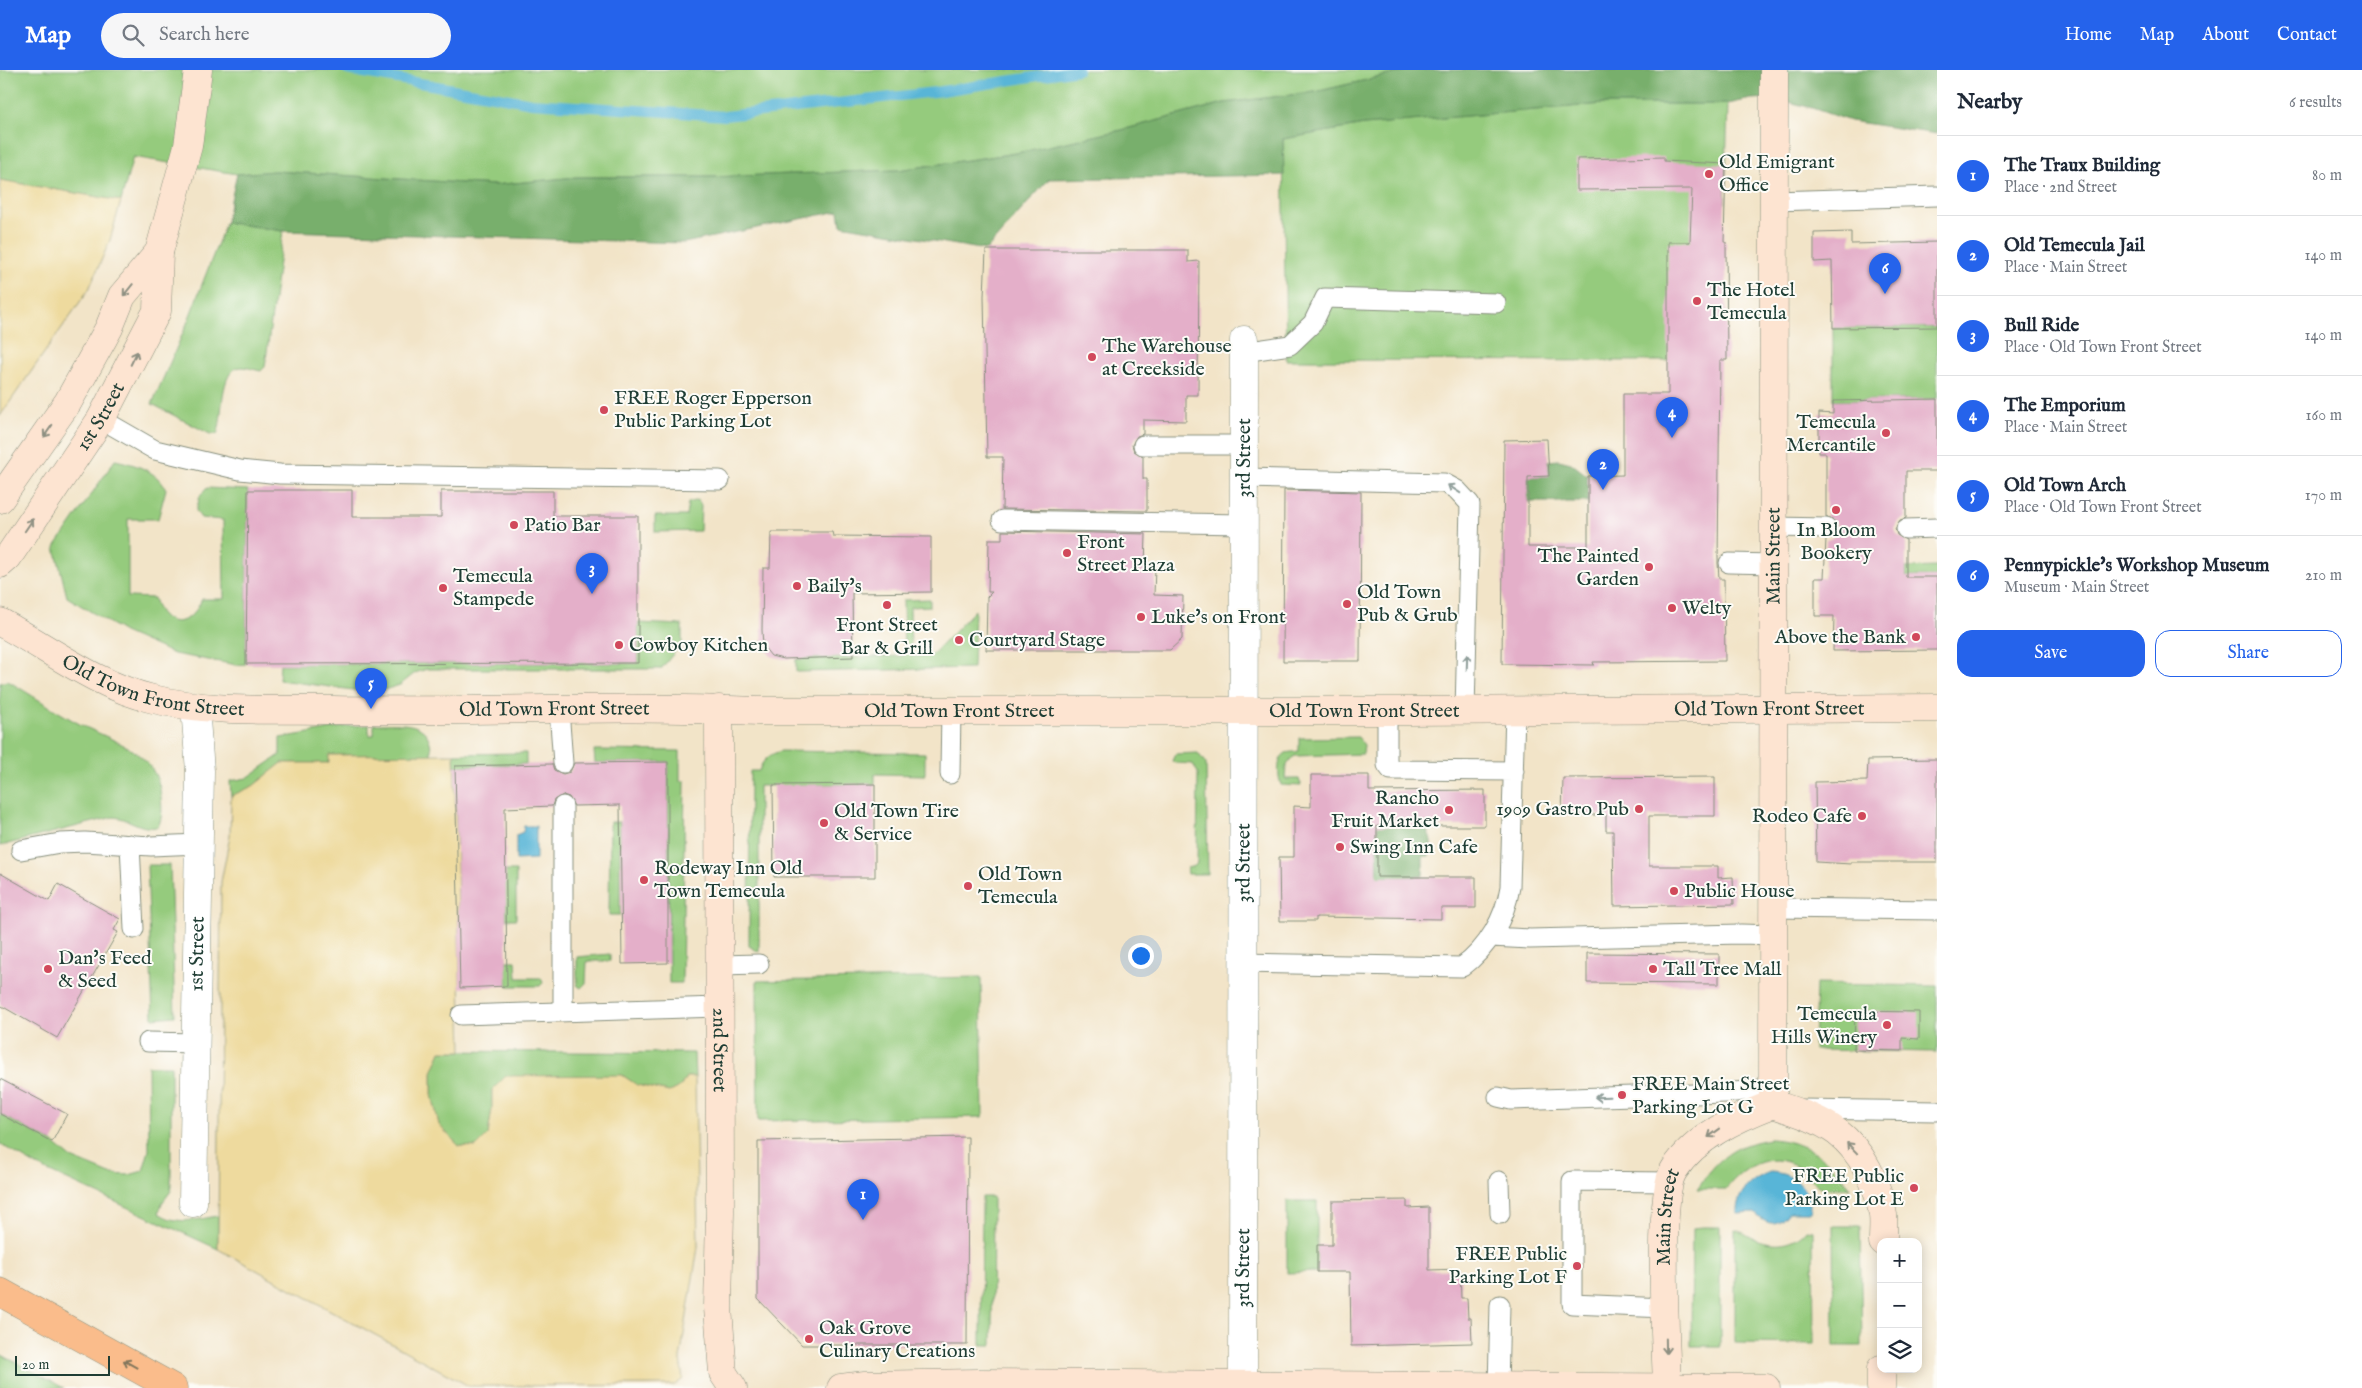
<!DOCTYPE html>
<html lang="en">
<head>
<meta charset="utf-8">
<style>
  :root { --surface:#fff; --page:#f6f6f7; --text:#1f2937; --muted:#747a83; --line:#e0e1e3; --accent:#2563eb }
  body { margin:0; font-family:"IM FELL English",serif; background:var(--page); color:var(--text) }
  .controls { position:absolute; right:15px; bottom:15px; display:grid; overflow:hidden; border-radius:10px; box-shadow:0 2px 12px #0003 }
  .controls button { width:45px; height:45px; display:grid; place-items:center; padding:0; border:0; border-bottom:1px solid var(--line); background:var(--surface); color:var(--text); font:25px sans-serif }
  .scale { position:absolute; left:15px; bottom:12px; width:95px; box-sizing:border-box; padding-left:5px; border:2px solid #1f3d34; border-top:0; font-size:14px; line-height:18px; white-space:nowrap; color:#1f3d34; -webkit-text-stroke:4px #fdfcf7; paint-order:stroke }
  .you { position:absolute; left:1140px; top:885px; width:18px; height:18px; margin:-12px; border:4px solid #fff; border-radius:50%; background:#1a73e8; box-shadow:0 0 0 8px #1a73e833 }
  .badge { display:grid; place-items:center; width:32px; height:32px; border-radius:50%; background:var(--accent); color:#fff; font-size:16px; font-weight:700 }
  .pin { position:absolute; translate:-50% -41px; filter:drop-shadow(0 1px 2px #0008) }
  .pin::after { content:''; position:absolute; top:26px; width:18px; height:15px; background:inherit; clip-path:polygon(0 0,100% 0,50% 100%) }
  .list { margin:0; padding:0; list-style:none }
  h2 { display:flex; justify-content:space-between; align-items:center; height:65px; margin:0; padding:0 20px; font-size:21px }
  h2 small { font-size:16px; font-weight:400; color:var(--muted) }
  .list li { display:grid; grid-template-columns:32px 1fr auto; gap:15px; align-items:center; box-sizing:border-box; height:80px; padding:0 20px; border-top:1px solid var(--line) }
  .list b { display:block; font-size:19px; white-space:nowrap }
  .list p { margin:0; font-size:16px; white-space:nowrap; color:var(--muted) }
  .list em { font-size:16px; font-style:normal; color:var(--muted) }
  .actions { display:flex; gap:10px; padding:15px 20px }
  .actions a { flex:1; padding:11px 0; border:1px solid var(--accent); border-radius:15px; text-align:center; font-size:18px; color:var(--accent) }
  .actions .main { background:var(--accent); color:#fff }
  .icon { flex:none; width:28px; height:28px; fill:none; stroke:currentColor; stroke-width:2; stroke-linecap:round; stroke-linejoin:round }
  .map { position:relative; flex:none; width:1937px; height:1318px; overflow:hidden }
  header { display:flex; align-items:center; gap:30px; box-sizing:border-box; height:70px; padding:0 25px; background:var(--accent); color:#fff }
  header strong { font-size:24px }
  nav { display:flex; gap:28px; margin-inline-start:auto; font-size:18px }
  .search { width:350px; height:45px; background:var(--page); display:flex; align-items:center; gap:12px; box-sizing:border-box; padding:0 18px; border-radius:28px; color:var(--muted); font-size:19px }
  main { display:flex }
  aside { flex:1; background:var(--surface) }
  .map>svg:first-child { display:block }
  .green { fill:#95cb7d; stroke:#5a8458 }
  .forest { fill:#78af6c; stroke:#4c7650 }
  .sand { fill:#eeda9e; stroke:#868c69 }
  .water { fill:#59b5d7; stroke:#3c7986 }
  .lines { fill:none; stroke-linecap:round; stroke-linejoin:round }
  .stream { stroke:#59b5d7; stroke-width:10 }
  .building { fill:#e4afc9 }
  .lane-casing { stroke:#88907e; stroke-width:21 }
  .street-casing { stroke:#88907e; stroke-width:29 }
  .secondary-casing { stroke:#88907e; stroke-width:29 }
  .highway-casing { stroke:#88907e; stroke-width:29 }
  .lane { stroke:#fff; stroke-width:19 }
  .street { stroke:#fff; stroke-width:28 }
  .secondary { stroke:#fde4d1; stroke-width:28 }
  .highway { stroke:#fabc8b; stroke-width:28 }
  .oneway { stroke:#8e9082 }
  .oneway2 { stroke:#8f9e9a }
  .oneway3 { stroke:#82765b }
  .poi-dot { fill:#d1495b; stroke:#fdfcf7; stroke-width:2 }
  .labels { text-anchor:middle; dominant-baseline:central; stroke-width:4; stroke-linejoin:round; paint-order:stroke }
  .poi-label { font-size:20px; fill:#1f3d34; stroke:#fdfcf7; text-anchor:start }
  .street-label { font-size:20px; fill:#1f3d34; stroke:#fdfcf7 }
</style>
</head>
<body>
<header>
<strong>Map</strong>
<div class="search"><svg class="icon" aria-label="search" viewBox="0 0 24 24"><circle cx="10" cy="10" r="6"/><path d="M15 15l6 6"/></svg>Search here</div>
<nav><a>Home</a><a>Map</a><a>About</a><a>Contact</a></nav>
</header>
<main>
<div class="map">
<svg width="1937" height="1318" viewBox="0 0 1937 1318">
  <rect width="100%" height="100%" fill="#fdfcf7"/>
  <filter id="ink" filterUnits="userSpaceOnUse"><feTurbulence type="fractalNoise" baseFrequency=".02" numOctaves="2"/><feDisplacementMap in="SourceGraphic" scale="10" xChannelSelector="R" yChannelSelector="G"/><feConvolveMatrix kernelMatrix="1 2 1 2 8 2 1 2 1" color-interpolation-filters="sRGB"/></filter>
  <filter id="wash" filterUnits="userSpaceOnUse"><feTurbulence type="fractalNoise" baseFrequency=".0096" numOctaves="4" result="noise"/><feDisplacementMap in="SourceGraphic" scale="20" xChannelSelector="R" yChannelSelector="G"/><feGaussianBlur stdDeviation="1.12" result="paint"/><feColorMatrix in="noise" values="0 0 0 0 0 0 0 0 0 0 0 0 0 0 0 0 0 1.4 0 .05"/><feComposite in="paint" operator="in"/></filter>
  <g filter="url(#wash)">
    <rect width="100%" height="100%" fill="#f2e4c8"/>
    <path class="green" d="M0,0H1410L1315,22L1224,33L1122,60L1017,83L898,100L712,107H577L494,115L275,101L237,104L133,87L121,131L0,110Z
      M1603,34H1728L1725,133L1668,291L1286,290L1283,69L1364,55Z
      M226,152L283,161L265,297L261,301C255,300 248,297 242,297C218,297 224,350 217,364H210L152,334L186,256Z
      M1937,257V329L1833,331V258Z
      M115,390C134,394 156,400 166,419L158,449H128V527L154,528C162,560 190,559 202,529H224L223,450L201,448L196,441L200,426L207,418L248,420L246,594L237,595L174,584L124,562L67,527L55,477Z
      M697,430L701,435L700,461L655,462V446H686L688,433Z
      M1937,497V507H1906V498Z
      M930,529V536L910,537L911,586H931L975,540L973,598L796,602V589L904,586L903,530Z
      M638,553L682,555V573L661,599H427L415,603L400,615L374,623L373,613H368V622L279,610L280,594L638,593Z
      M8,611C30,624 51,638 74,651C109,671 158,679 161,727C162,738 163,746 158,757C138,760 131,748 113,747L0,776V613Z
      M374,654C400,654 433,648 431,685H330L329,693H282L253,716L231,726L230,711L247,708L280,685V668L349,656L369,655V665H374Z
      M1358,667L1364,675L1363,684L1295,686C1285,692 1286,698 1285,709H1299L1301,716L1281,715C1278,706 1276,689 1286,683C1289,682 1295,682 1299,681V668Z
      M594,680L680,681V711H685L682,913H669L668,692L595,693Z
      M781,681L925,683V705L875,704V714L759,716V882L749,876V870L750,701H759C762,690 770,684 781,681Z
      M526,683V694L455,696L454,684Z
      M1198,683L1206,694L1208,804H1188L1187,798L1195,796L1197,793L1198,703L1193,694L1175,693L1172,691L1175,684Z
      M610,752H620V845H609Z
      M147,795H170L175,946L153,948Z
      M505,801H516V849H506Z
      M610,884V891H587L586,913L581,918L577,915V887Z
      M506,891H516L517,908H541L543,913L540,916H507Z
      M981,907L983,1047L758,1051L757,911Z
      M1816,914L1937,916V982L1814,980Z
      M441,981L694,983L695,1007H686L681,1016L669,1022L637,1015L622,1005L492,1020V1039L488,1065L476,1077L459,1076L439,1055L432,1025V1002Z
      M148,996H171V1121L162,1133L159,1143C176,1156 198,1149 218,1146V1179L37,1096L0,1074V1044L52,1072L71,1088L110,1104L129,1105L143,1101L149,1080Z
      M1770,1069C1806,1071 1831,1089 1850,1118H1823C1814,1115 1810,1106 1803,1100C1775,1079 1745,1094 1726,1119H1697C1717,1089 1734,1074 1770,1069Z
      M982,1127H993L992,1275H981Z
      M1287,1131H1317V1202L1287,1203Z
      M1833,1156H1860L1862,1276H1834Z
      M1703,1157H1720V1276H1691L1692,1158Z
      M1735,1160C1743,1161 1746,1165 1753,1168C1771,1176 1793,1176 1806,1160L1813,1161L1814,1274L1735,1273Z
      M0,1284L64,1318H0Z"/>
    <path class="forest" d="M1410,0H1937V64L1850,51L1812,38L1774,28L1751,29L1728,34H1603L1364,55L1283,69L1284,105L1049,109L986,180L841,155L839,141L684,173L283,161L226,152L237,104L275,101L494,115L577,107H712L898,100L1017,83L1122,60L1224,33L1315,22Z
      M1559,390L1571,393L1588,406V432H1528V407L1548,406V391Z
      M1377,744L1414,756H1423C1433,767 1432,773 1429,786H1423V806L1405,807V814L1354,803L1377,802Z"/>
    <path class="sand" d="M0,110L121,131L110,170L89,219L0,346Z
      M454,684L462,981H441L432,1002V1025L439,1055L459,1076L476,1077L488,1065L492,1039V1020L506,1006L622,1005L637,1015L669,1022L681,1016L686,1007H695L698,1177L680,1289L683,1309L675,1315L469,1316L218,1179L221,812L230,766L231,726L253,716L282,693H329V685Z"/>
    <path class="water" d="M524,756H536V789L516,790V765L523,762Z
      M1770,1102C1794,1103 1810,1118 1811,1142H1789C1779,1157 1766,1156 1755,1143L1737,1144C1736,1123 1751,1109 1770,1102Z"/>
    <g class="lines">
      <path class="stream" d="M347,0L532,33L725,46L935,22L1078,0"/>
    </g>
    <g id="blocks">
      <path class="building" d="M1664,87V91L1726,94L1724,172H1726L1727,290H1720L1718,493L1719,509H1724L1725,591L1593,592L1594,595L1502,594L1504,370L1547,369L1549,406L1528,407V477H1588V406L1623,405V324H1668V172H1690L1692,119L1577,120V89Z
        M1851,162V174L1937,172V257L1833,258L1832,191L1814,192V163Z
        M986,180H1188V192L1199,191L1198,325H1186V351L1143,350V364L1137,366L1132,375L1134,381L1143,386V409H1147V441L1002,439L1003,387H987L984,226Z
        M1937,329V401H1906V448L1900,450L1895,459L1897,465L1906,470V507H1937V580L1833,581L1834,546H1815V508H1824L1826,469L1832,468L1837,459L1836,452L1826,447V383H1819V343L1833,344V331Z
        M248,420H352V447H441V421H553V446H638V593L246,594Z
        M1284,420L1361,422L1360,591H1283Z
        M1002,461L1146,464L1145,498H1155L1154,525L1183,526L1182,569L1170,580H986L987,527L992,522H988L989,469H1002Z
        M771,462H832L833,466L931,467V522L852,523L853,587L783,589L771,586L763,576L762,560L763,498H770Z
        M1937,689V792H1851V794L1816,792L1815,712L1867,711L1868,690Z
        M668,692V893L622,894L620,735L574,736L569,727L563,725L554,730L552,736L505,738L507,916L460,918L455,696L552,694L554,700L563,704L570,702L574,693Z
        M1311,705H1369V721L1485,720V756H1377V807H1476V838H1441V849L1316,847V851H1280L1279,787H1294V736L1311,737Z
        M1715,707V746H1649V796H1718V808L1733,807L1734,834L1614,836L1613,761H1606V745H1562L1563,708Z
        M875,714V807H774L773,715Z
        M0,803L49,831L58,814L120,849L114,860L118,862L57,968L0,935Z
        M1587,883L1719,884V914L1587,913Z
        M1855,941L1919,942V969L1902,968V981L1854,980Z
        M0,1009L67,1044L52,1072L0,1044Z
        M968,1067L967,1275H802L758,1229V1071Z
        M1407,1130V1138L1429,1137V1200L1460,1199L1461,1228H1467L1468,1248H1471L1472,1273L1351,1276L1350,1202H1317V1175H1332V1131Z"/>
    </g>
  </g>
  <g filter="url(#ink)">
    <use href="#blocks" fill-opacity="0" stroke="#88907e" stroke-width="1"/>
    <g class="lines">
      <defs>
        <path id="lane" d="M1774,131L1937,126
          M1243,282L1290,275L1313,253L1325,228L1496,233
          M101,349L155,380L240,400L280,404L720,410
          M1143,375H1243
          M1243,408L1444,413L1457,420L1470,434L1465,641
          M1002,450L1243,454
          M1774,457L1826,458
          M1906,459L1937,458
          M1729,493L1774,494
          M559,640L563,693
          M1387,641V695L1391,700L1514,701
          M950,704L951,640
          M563,736V941
          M130,774L134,859
          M21,780L60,773L85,772L151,776L199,774
          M1773,838L1937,840
          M1491,867L1530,869L1741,864L1773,865
          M1242,893L1462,897C1488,878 1505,848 1510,817L1515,641
          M720,895L759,894
          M461,945L719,937
          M148,972L195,973
          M1498,1027L1511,1030L1725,1023L1773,1018
          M1801,1039L1937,1041
          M1499,1111L1500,1144
          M1665,1238L1572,1234V1111L1670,1112
          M1498,1318L1500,1235"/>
        <g id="street">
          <path id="s1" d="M193,1133L200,701L195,637"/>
          <path id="s2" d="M1243,1314L1244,270"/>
        </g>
        <g id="secondary">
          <path d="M0,429L68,332L109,258L122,226L159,182"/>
          <path id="s3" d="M0,494L8,487L101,349L157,241L159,182L188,76L198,0"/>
          <path id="s4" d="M0,552C50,579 97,616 153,629C211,643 274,639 333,640C475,642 617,635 759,641H1407L1937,638"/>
          <path id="s5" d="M719,639L720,1142L718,1238L723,1303L733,1318"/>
          <path id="s6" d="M1773,1034L1774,0"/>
          <path d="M1881,1299V1318"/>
          <path id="s7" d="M1667,1316C1666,1279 1657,1125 1674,1100C1696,1066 1737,1048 1773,1034C1794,1041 1818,1048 1837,1062C1862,1081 1878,1114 1883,1145C1884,1153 1883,1163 1883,1172"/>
          <path d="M841,1318L865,1315L977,1313L1766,1318"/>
        </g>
        <path id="highway" d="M0,1222L173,1318"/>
      </defs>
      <use href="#lane" class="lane-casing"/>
      <use href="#street" class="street-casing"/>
      <use href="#secondary" class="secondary-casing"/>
      <use href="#highway" class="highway-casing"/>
      <use href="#lane" class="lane"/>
      <use href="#street" class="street"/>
      <use href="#secondary" class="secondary"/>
      <use href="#highway" class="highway"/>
    </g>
    <defs><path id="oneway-shaft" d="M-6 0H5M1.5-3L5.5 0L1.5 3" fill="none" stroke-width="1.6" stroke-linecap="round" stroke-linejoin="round" transform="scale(1.25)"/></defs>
    <g class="oneway">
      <use href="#oneway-shaft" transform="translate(128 220) rotate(129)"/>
      <use href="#oneway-shaft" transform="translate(134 288) rotate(-64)"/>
      <use href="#oneway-shaft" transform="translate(48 361) rotate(125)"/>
      <use href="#oneway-shaft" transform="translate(29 455) rotate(-56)"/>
      <use href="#oneway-shaft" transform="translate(1714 1063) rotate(144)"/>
      <use href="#oneway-shaft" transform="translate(1852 1078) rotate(-134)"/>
      <use href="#oneway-shaft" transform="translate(1666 1276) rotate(89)"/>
    </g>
    <g class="oneway2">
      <use href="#oneway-shaft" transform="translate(1454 419) rotate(-147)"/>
      <use href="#oneway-shaft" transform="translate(1467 592) rotate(-88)"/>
      <use href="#oneway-shaft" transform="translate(1602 1027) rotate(178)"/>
    </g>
    <use class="oneway3" href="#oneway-shaft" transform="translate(130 1294) rotate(-151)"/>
  </g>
  <g class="poi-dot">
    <circle cx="1709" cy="104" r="5"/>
    <circle cx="1697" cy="231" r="5"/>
    <circle cx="1092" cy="287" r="5"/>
    <circle cx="604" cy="340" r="5"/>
    <circle cx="1886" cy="363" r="5"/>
    <circle cx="1836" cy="440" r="5"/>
    <circle cx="514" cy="455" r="5"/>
    <circle cx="1067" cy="483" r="5"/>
    <circle cx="1649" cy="497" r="5"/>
    <circle cx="797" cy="516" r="5"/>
    <circle cx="443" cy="518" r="5"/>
    <circle cx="1347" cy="534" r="5"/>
    <circle cx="887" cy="535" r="5"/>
    <circle cx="1672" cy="538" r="5"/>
    <circle cx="1141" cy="547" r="5"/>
    <circle cx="1916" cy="567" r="5"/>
    <circle cx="959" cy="570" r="5"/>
    <circle cx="619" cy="575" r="5"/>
    <circle cx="1639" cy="739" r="5"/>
    <circle cx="1449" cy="740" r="5"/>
    <circle cx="1862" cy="746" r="5"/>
    <circle cx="824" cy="753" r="5"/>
    <circle cx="1340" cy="777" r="5"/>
    <circle cx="644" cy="810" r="5"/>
    <circle cx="968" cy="816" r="5"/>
    <circle cx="1674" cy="821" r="5"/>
    <circle cx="48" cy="899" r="5"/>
    <circle cx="1653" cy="899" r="5"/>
    <circle cx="1887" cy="955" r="5"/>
    <circle cx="1622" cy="1025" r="5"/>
    <circle cx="1914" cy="1118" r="5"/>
    <circle cx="1577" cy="1196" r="5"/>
    <circle cx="809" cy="1269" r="5"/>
  </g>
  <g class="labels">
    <g class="poi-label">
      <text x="1719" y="92">Old Emigrant<tspan x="1719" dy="23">Office</tspan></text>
      <text x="1707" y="220">The Hotel<tspan x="1707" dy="23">Temecula</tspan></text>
      <text x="1102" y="276">The Warehouse<tspan x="1102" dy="23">at Creekside</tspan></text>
      <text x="614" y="328">FREE Roger Epperson<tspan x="614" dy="23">Public Parking Lot</tspan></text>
      <text x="1876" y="352" text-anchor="end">Temecula<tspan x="1876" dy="23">Mercantile</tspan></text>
      <text x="524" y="455">Patio Bar</text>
      <text x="1836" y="460" text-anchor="middle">In Bloom<tspan x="1836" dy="23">Bookery</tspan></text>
      <text x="1077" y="472">Front<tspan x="1077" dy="23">Street Plaza</tspan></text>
      <text x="1639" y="486" text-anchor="end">The Painted<tspan x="1639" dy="23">Garden</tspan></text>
      <text x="453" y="506">Temecula<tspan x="453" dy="23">Stampede</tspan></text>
      <text x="807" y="516">Baily's</text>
      <text x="1357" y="522">Old Town<tspan x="1357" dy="23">Pub &amp; Grub</tspan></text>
      <text x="1682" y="538">Welty</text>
      <text x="1151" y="547">Luke's on Front</text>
      <text x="887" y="555" text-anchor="middle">Front Street<tspan x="887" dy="23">Bar &amp; Grill</tspan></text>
      <text x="1906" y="567" text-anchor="end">Above the Bank</text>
      <text x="969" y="570">Courtyard Stage</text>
      <text x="629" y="575">Cowboy Kitchen</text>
      <text x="1439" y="728" text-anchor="end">Rancho<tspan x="1439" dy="23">Fruit Market</tspan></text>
      <text x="1629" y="739" text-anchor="end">1909 Gastro Pub</text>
      <text x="834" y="741">Old Town Tire<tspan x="834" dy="23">&amp; Service</tspan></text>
      <text x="1852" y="746" text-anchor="end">Rodeo Cafe</text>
      <text x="1350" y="777">Swing Inn Cafe</text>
      <text x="654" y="798">Rodeway Inn Old<tspan x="654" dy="23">Town Temecula</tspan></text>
      <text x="978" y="804">Old Town<tspan x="978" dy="23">Temecula</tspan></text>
      <text x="1684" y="821">Public House</text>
      <text x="58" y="888">Dan's Feed<tspan x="58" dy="23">&amp; Seed</tspan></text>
      <text x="1663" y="899">Tall Tree Mall</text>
      <text x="1877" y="944" text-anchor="end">Temecula<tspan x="1877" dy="23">Hills Winery</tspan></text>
      <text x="1632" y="1014">FREE Main Street<tspan x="1632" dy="23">Parking Lot G</tspan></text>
      <text x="1904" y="1106" text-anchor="end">FREE Public<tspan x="1904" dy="23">Parking Lot E</tspan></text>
      <text x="1567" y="1184" text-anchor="end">FREE Public<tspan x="1567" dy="23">Parking Lot F</tspan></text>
      <text x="819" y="1258">Oak Grove<tspan x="819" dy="23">Culinary Creations</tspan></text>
    </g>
    <g class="street-label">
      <text stroke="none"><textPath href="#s3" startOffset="179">1st Street</textPath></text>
      <text stroke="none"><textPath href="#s2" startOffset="926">3rd Street</textPath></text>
      <text stroke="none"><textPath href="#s6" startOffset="548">Main Street</textPath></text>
      <text stroke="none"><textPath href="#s4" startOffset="169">Old Town Front Street</textPath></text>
      <text stroke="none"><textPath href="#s4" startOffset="1789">Old Town Front Street</textPath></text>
      <text stroke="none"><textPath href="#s4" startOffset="574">Old Town Front Street</textPath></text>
      <text stroke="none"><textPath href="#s4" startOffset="979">Old Town Front Street</textPath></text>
      <text stroke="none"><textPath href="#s4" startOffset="1384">Old Town Front Street</textPath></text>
      <text stroke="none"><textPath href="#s2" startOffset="521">3rd Street</textPath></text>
      <text stroke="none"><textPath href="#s1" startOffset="249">1st Street</textPath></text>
      <text stroke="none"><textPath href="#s5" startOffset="341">2nd Street</textPath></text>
      <text stroke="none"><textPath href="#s7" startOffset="169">Main Street</textPath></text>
      <text stroke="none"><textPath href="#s2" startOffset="116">3rd Street</textPath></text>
    </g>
  </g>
</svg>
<div class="controls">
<button>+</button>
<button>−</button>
<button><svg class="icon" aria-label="layers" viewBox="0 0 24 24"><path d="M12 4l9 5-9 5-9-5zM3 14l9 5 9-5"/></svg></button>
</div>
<div class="scale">20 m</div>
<div class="you"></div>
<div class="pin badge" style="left:863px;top:1150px">1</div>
<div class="pin badge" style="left:1603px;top:420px">2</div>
<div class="pin badge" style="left:592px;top:524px">3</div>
<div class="pin badge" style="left:1672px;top:368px">4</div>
<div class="pin badge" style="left:371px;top:639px">5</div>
<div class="pin badge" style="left:1885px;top:224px">6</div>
</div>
<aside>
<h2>Nearby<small>6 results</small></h2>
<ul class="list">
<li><span class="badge">1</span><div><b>The Traux Building</b><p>Place · 2nd Street</p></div><em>80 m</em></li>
<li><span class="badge">2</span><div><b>Old Temecula Jail</b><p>Place · Main Street</p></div><em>140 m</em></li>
<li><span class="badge">3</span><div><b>Bull Ride</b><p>Place · Old Town Front Street</p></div><em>140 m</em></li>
<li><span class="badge">4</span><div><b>The Emporium</b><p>Place · Main Street</p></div><em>160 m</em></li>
<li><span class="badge">5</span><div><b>Old Town Arch</b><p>Place · Old Town Front Street</p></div><em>170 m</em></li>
<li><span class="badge">6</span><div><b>Pennypickle's Workshop Museum</b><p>Museum · Main Street</p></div><em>210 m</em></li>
</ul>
<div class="actions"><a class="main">Save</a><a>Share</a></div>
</aside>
</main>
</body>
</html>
